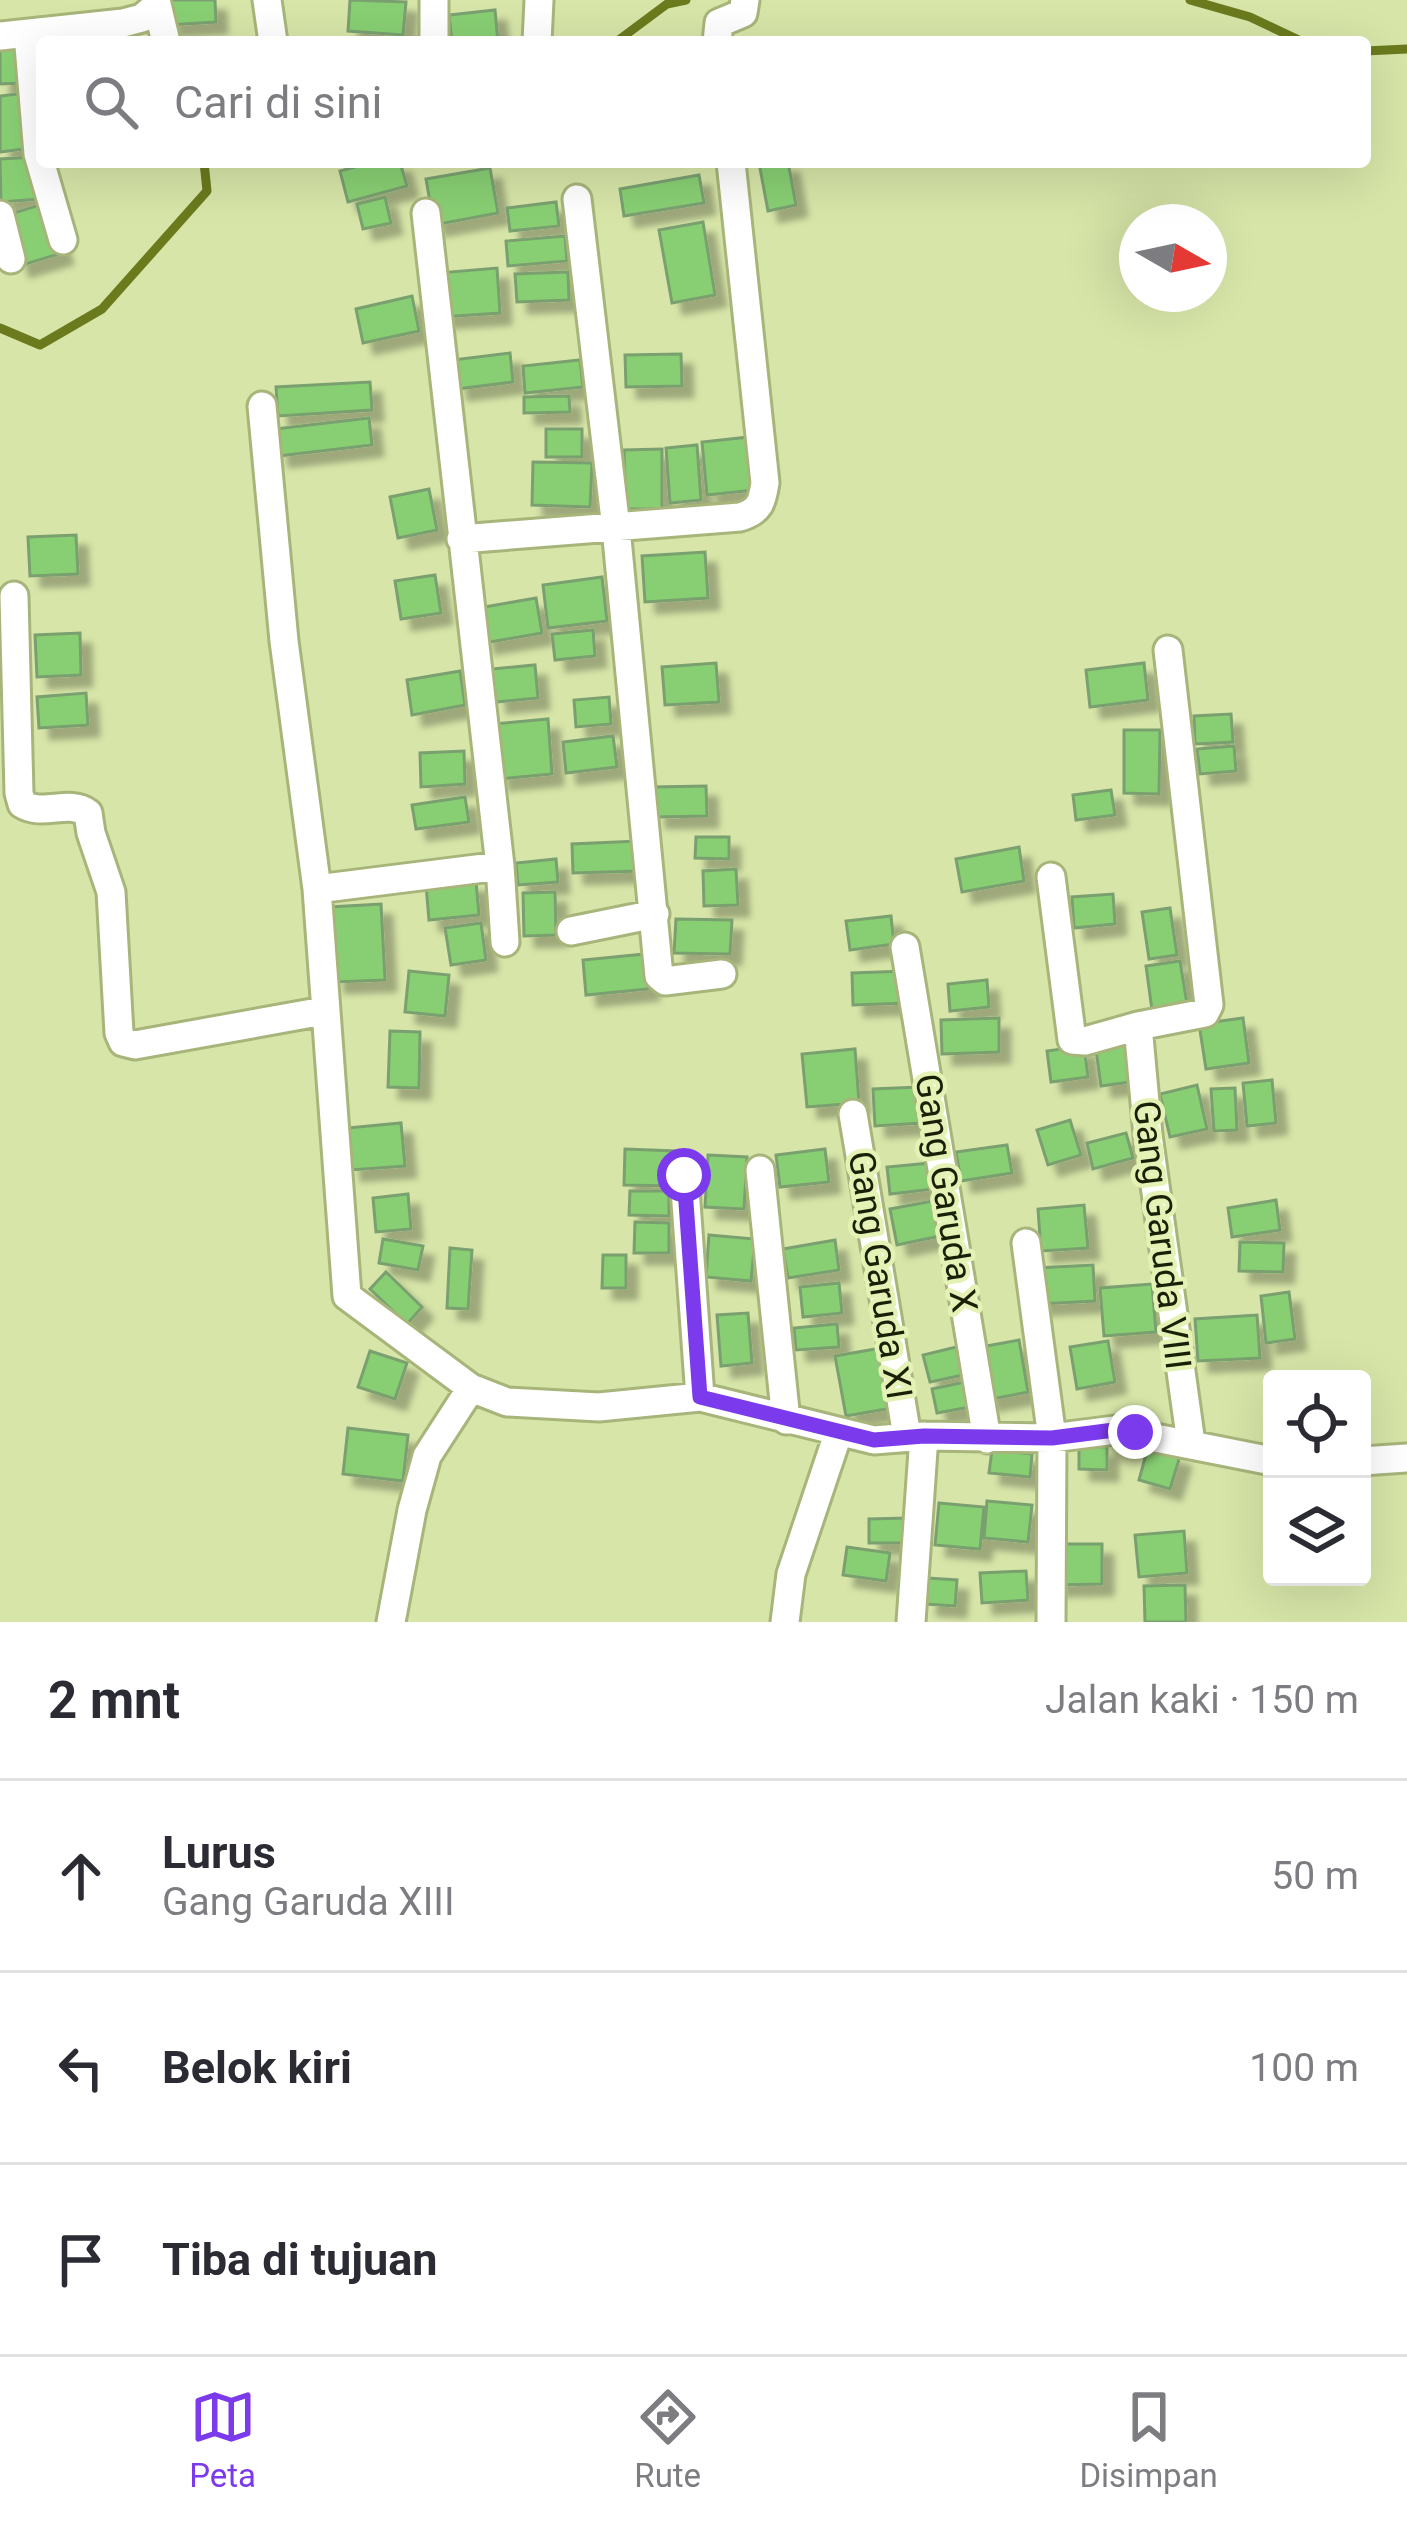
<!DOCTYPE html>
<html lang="id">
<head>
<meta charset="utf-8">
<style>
  :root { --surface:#fff; --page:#f2f2f3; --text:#2b2b33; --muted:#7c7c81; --line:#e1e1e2; --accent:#7c3aed }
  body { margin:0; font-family:Roboto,sans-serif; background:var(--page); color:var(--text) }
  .controls { position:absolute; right:36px; bottom:36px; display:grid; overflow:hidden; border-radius:12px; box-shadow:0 12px 48px #0002 }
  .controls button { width:108px; height:108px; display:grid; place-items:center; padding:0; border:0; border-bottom:3px solid var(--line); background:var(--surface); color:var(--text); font:60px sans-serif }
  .compass { position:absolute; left:1119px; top:204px; width:108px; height:108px; border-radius:50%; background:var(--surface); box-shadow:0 12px 48px #0002; rotate:99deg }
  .stop { position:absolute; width:36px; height:36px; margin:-27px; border:9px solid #7c3aed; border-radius:50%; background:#fff }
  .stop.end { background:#7c3aed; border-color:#fff; box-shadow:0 3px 12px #0008 }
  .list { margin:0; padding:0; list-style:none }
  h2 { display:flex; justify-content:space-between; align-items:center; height:156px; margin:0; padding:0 48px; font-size:51px }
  h2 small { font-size:39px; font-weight:400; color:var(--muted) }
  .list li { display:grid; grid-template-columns:78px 1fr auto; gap:36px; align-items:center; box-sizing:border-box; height:192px; padding:0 48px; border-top:3px solid var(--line) }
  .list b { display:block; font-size:45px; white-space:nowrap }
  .list p { margin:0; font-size:39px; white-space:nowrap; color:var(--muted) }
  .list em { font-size:39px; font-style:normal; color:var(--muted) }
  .icon { flex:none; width:66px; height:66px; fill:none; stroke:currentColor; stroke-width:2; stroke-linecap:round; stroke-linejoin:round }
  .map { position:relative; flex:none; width:1407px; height:1622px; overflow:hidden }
  .search { position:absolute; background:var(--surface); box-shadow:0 12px 48px #0002; left:36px; right:36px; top:36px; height:132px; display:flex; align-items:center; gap:30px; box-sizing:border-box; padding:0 42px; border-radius:12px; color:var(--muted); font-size:45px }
  .sheet { height:732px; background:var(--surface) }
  nav { display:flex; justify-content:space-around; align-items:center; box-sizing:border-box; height:168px; border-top:3px solid var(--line); background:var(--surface); font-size:33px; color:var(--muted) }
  nav a { display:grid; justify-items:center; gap:6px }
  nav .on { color:var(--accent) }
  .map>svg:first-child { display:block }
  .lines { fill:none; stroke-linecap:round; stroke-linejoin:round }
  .stream { stroke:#6a7a1d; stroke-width:9 }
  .building { fill:#88cf73; stroke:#7aa070; stroke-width:3; filter:url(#shadow) }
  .minor-casing { stroke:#a7b57a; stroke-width:33 }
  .minor { stroke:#fff; stroke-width:27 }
  .route { stroke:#7c3aed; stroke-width:15 }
  .labels { text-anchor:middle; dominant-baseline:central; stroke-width:9; stroke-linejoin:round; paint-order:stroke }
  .street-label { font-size:36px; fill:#1a1f07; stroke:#e4f2b5 }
</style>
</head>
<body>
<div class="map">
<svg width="1407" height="1622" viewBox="0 0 1407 1622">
  <defs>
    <filter id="shadow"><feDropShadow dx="11" dy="11" stdDeviation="3" flood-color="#0004"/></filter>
  </defs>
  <rect width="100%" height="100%" fill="#d7e5a8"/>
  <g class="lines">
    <path class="stream" d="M1190,0L1250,17L1303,42
      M616,42L667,4L686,0
      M1365,51L1407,49
      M0,328L40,345L102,309L207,191L204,162"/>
  </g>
  <path class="building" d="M167,0H215L216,22L168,25Z
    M350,0L406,2L403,35L348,31Z
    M495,10L498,42H452L449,15Z
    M22,47V83L0,84V48Z
    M26,93L32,148L0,152V96Z
    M36,157L39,199L1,202L0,159Z
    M373,162H400L407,186L348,202L340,171Z
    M788,162L796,205L768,211L759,163Z
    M490,168L498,213L434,225L426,179Z
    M699,175L704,203L624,216L620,189Z
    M385,197L391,223L363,229L357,204Z
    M556,202L559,226L510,231L507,208Z
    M46,203L62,253L19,266L4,216Z
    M703,222L715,295L672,303L659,230Z
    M565,236L567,261L508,266L506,241Z
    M497,268L500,313L441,317L438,273Z
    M568,272L569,300L517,302L515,274Z
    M412,296L419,331L363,343L356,309Z
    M510,353L513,382L457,389L453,360Z
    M681,354L682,386L626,387L625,355Z
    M580,360L583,387L525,393L523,366Z
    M370,382L372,410L278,416L276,387Z
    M569,396L570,412L524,413V397Z
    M369,418L372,445L278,456L275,429Z
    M546,429H582V457H546Z
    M749,437L754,490L707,495L702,442Z
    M697,445L701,500L670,503L666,448Z
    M662,449V509H626L624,450Z
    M533,462L592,463L590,507L532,505Z
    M429,489L437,530L398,538L390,497Z
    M76,535L78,574L30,576L28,537Z
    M705,552L708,598L645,602L642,556Z
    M435,575L441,613L401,619L395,581Z
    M602,577L607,621L548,628L543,585Z
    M536,598L542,633L484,643L479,608Z
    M593,630L595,656L555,660L552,634Z
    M80,633L81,675L37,677L35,635Z
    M716,663L719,702L665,705L662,667Z
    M1144,663L1148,700L1090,707L1086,670Z
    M535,665L538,698L496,702L492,669Z
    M460,671L465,705L412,715L407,680Z
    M86,693L88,725L39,728L37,697Z
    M609,697L611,724L576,727L574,700Z
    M1231,714L1233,742L1195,744L1194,716Z
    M548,719L552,774L498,779L493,724Z
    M1124,730H1160L1159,794L1124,793Z
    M613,736L617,767L566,773L563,742Z
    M1234,746L1236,771L1200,774L1197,749Z
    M464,751L465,784L421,787L420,753Z
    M706,786L707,816L655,817L654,787Z
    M1111,790L1115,815L1076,820L1073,795Z
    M465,797L469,822L416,829L412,805Z
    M696,837H729V859L695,858Z
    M638,841L639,871L573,873L572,844Z
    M1019,847L1024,881L962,892L956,859Z
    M556,859L558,882L518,885L516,863Z
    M736,869L738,905L704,906L703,871Z
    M476,881L479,915L429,920L426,885Z
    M555,892L556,935L524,936L523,893Z
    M1113,894L1115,924L1074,928L1072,897Z
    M381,904L385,980L334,982L330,907Z
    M1170,908L1177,955L1149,959L1142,912Z
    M891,916L894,944L850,950L846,921Z
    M676,919L732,920L730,954L674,953Z
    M481,923L486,960L451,965L445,928Z
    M645,954L648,989L586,995L583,960Z
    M1180,961L1187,1004L1152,1010L1146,966Z
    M409,971L449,975L445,1016L405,1012Z
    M906,971L908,1003L853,1005L852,973Z
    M987,980L989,1007L950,1011L948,984Z
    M999,1018V1052L942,1054L941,1020Z
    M1243,1018L1249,1063L1206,1069L1199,1024Z
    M390,1031L420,1032L419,1088L388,1087Z
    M1131,1037L1138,1081L1101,1086L1095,1043Z
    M1084,1046L1088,1077L1051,1082L1047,1051Z
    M855,1049L859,1103L807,1107L802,1054Z
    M1272,1080L1276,1123L1247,1126L1243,1083Z
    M1197,1085L1207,1129L1170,1137L1160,1094Z
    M919,1087L921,1123L875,1126L873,1089Z
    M1235,1088L1237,1130L1214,1131L1211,1089Z
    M1070,1120L1081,1155L1048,1165L1037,1130Z
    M401,1123L405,1166L350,1170L347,1128Z
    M1126,1133L1133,1158L1093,1169L1087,1143Z
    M1007,1145L1012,1173L961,1181L956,1152Z
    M625,1149L676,1151L675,1186L624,1185Z
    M825,1149L829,1182L780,1187L776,1155Z
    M708,1155L747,1157L744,1209L705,1207Z
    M931,1163L934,1189L890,1194L887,1167Z
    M630,1191H669V1216L629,1215Z
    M408,1194L411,1229L376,1232L373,1198Z
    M1276,1200L1280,1230L1232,1237L1228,1208Z
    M933,1201L940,1236L897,1245L890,1209Z
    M1084,1205L1088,1248L1041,1251L1038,1209Z
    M635,1222L669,1223V1253H634Z
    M709,1235L755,1239L751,1281L706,1277Z
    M383,1239L423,1246L418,1270L379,1263Z
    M835,1240L839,1270L788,1278L783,1249Z
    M1240,1242L1284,1243L1283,1272L1239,1271Z
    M450,1248L472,1250L468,1309L447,1308Z
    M603,1255H626V1288H602Z
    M1093,1265L1095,1301L1038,1304L1036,1268Z
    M386,1272L422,1307L407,1324L370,1289Z
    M839,1283L842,1313L803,1317L800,1287Z
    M1152,1284L1156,1332L1104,1336L1100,1288Z
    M1289,1292L1295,1339L1266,1343L1261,1296Z
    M748,1313L752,1363L721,1366L717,1315Z
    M1257,1315L1260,1358L1198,1361L1195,1319Z
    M837,1324L839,1347L796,1350L794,1328Z
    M1019,1340L1028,1392L987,1400L976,1348Z
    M1108,1341L1115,1382L1077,1389L1070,1347Z
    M956,1347L963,1375L930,1382L923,1355Z
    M881,1348L892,1408L846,1416L835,1356Z
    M370,1351L407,1363L395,1399L358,1387Z
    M965,1382L970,1407L937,1413L932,1389Z
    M348,1428L408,1435L403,1481L343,1474Z
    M1079,1446L1107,1447V1470L1079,1469Z
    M1148,1447L1180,1456L1170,1489L1139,1480Z
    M992,1450L1032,1454L1030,1477L989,1473Z
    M987,1501L1032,1505L1028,1542L984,1538Z
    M939,1503L984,1507L980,1549L935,1545Z
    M908,1518V1543H869V1519Z
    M1184,1531L1187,1573L1139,1577L1135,1535Z
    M1054,1544H1102V1584L1054,1585Z
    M847,1547L890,1553L886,1581L843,1575Z
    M1026,1571L1028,1600L982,1603L980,1573Z
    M928,1578L957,1580L955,1606L926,1604Z
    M1185,1585L1186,1622H1145L1144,1586Z"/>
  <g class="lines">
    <defs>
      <path id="minor" d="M156,0L166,42
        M267,0L273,42
        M434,0V42
        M28,34L38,154L63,240
        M0,36L123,23L142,18L155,7
        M537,42L539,0
        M717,42L719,23L743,13L745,0
        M577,199L616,528L659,976L665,981L722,974
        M426,213L500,866L505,942
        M0,215L11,259
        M262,406L284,641L317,889L347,1296L471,1388L507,1402L599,1407L700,1397L874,1440L924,1436L1052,1438L1115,1430L1272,1461
        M461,539L740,517C760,511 762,502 765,483L731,162
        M14,596L19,793L22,804C43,817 69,799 88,813L91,833L111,892L119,1033L123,1042L135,1045L318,1012L324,1007
        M1051,877L1072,1040L1085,1041L1138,1026L1205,1013L1209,1005L1168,650
        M317,889L500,866
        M571,931L655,914
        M905,947L987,1439
        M1138,1026L1148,1135L1191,1443
        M853,1114L907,1436
        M760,1170L786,1420
        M684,1175L700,1397
        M1026,1243L1052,1438L1051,1622
        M1362,1461L1407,1458
        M391,1622L412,1510L427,1456L471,1388
        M785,1622L791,1574L838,1434
        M911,1622L924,1436"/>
    </defs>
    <use href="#minor" class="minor-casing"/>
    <use href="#minor" class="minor"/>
  </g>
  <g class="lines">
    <path class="route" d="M684,1175L700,1397L874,1440L924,1436L1052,1438L1114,1430L1135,1432"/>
  </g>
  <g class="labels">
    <g class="street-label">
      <text transform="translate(946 1193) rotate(81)">Gang Garuda X</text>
      <text transform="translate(1162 1235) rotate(83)">Gang Garuda VIII</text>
      <text transform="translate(880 1275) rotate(81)">Gang Garuda XI</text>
    </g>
  </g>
</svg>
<div class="controls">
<button><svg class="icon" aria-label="locate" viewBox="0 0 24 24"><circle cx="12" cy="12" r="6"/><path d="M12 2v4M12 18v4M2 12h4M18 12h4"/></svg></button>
<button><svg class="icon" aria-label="layers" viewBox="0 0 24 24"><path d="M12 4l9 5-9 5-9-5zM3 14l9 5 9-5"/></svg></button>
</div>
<svg class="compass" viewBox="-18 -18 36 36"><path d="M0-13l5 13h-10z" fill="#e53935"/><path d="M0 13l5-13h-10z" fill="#7c7c81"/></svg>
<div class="stop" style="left:684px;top:1175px"></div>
<div class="stop end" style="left:1135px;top:1432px"></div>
<div class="search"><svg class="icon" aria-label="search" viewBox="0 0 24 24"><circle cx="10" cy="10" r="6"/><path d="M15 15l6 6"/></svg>Cari di sini</div>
</div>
<section class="sheet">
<h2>2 mnt<small>Jalan kaki · 150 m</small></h2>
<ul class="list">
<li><svg class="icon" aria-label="ahead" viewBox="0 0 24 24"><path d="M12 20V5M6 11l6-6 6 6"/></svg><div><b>Lurus</b><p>Gang Garuda XIII</p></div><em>50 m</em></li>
<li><svg class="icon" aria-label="left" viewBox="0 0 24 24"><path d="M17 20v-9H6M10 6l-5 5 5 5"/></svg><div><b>Belok kiri</b></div><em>100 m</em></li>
<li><svg class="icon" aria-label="arrive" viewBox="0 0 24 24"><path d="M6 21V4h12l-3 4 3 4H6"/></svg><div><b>Tiba di tujuan</b></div></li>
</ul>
</section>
<nav>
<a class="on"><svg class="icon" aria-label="map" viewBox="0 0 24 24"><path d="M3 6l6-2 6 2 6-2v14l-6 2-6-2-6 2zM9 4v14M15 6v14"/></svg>Peta</a>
<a><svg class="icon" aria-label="directions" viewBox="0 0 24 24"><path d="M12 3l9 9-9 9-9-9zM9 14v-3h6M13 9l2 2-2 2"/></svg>Rute</a>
<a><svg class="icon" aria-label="saved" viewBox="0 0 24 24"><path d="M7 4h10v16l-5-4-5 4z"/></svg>Disimpan</a>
</nav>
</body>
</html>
